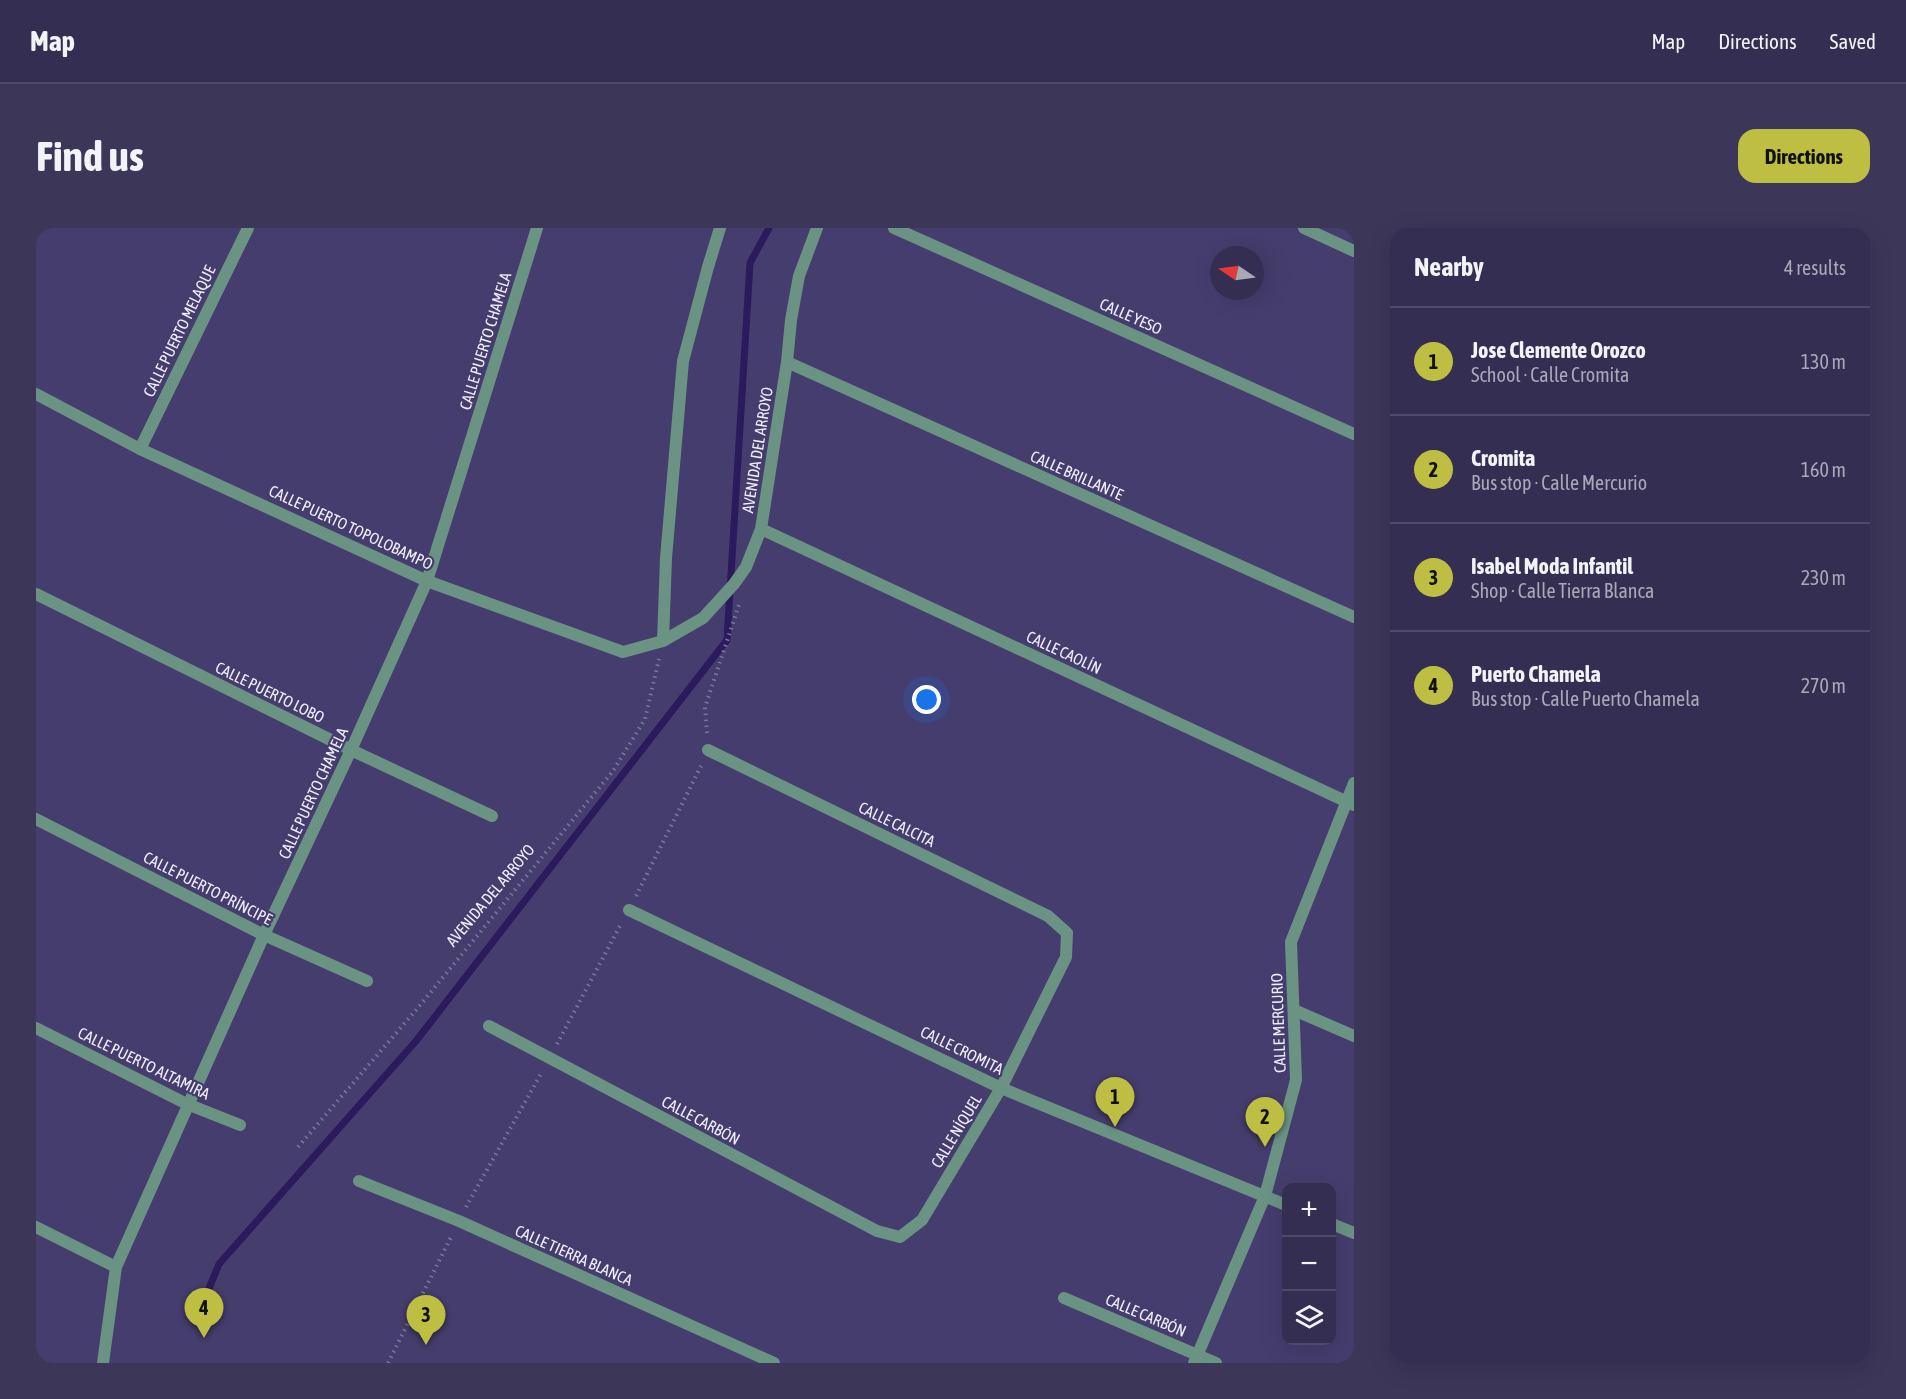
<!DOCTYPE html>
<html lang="en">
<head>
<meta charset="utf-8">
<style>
  :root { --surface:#342e52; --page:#3c3659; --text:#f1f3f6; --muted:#a9a8b8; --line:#4e4a69; --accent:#bebf42 }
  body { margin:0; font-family:"Asap Condensed",sans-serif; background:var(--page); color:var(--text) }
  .controls { position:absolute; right:18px; bottom:18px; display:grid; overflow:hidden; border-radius:12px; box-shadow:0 6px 24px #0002 }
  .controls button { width:54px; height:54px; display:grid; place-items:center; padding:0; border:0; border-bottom:2px solid var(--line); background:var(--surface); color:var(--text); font:30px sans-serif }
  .compass { position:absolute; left:1174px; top:18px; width:54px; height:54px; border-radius:50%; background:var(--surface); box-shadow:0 6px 24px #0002; rotate:283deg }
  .you { position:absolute; left:891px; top:472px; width:21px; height:21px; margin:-15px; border:4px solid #fff; border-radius:50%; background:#1a73e8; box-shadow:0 0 0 9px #1a73e833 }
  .badge { display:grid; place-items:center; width:39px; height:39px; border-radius:50%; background:var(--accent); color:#111; font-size:20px; font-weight:700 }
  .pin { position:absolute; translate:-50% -50px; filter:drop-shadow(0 2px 3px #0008) }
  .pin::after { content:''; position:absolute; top:32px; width:21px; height:18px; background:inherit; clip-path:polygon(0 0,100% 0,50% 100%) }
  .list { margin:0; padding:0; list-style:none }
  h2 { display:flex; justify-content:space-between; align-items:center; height:78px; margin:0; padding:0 24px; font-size:26px }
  h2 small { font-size:20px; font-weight:400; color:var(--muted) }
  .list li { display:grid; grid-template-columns:39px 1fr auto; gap:18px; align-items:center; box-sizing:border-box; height:108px; padding:0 24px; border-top:2px solid var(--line) }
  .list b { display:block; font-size:22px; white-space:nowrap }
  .list p { margin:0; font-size:20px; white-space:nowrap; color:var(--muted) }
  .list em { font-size:20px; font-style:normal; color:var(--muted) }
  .icon { flex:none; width:33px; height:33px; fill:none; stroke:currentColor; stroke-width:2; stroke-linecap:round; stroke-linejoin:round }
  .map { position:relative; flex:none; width:1318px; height:1135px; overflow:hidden; border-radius:18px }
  header { display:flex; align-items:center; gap:36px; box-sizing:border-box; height:84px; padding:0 30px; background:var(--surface); border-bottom:2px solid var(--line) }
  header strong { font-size:28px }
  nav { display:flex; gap:33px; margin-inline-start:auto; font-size:21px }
  .intro { display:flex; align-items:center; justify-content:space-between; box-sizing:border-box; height:144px; padding:0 36px }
  h1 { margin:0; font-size:42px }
  .button { padding:15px 27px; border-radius:18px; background:var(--accent); color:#111; font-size:21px; font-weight:700 }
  main { display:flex; gap:36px; padding:0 36px }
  aside { flex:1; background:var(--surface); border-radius:18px; box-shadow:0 6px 24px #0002 }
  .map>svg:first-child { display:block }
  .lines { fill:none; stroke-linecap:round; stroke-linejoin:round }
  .stream { stroke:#2b1a5c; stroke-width:7 }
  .path { stroke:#7c769b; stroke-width:4; stroke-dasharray:1.5 4.5; stroke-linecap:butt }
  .minor { stroke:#6a9384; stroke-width:12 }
  .tertiary { stroke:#6a9384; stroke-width:12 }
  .labels { text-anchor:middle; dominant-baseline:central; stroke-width:4.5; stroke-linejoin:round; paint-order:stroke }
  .street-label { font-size:16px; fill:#f0effb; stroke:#453d6d }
</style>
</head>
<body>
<header>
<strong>Map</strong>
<nav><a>Map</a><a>Directions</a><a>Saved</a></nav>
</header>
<div class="intro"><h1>Find us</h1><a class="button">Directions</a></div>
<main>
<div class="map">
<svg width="1318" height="1135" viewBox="0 0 1318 1135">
  <rect width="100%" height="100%" fill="#453d6d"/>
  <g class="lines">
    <path class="stream" d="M161,1090L183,1036L380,813L691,412L714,35L733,0"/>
    <path class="path" d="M671,505L669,479L703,377
      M600,668L665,538
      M521,816L585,696
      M262,919L380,782L577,543L609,491L623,431
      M430,979L506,844
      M352,1135L416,1007"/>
    <path class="minor" d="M858,0L1318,206
      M1268,0L1318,23
      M751,134L1318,389
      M0,166L104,221L391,353L587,424L627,413L667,390L698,356L710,339L725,301L751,134L755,92L763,48L781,0
      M104,221L212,0
      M725,301L1318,577
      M0,366L315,522L456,588
      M627,413L630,330L647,133L672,39L684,0
      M0,591L228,707L331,753
      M593,682L965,860L1250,977
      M1258,782L1318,808
      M453,798L841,1003L864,1009L886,992L965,860L1030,729L1031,705L1012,688L672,522
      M0,800L151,876L204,897
      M323,953L423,993L738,1135
      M1296,996L1318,1005
      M0,999L80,1039
      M1028,1070L1180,1135
      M67,1135L80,1039L228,707L315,522L391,353L501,0"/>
    <path class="tertiary" d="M1158,1135L1229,968L1260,852L1255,714L1318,555"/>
  </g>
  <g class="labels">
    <g class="street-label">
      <text transform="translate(1095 88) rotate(24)">CALLE YESO</text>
      <text transform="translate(143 103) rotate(-64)">CALLE PUERTO MELAQUE</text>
      <text transform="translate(449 113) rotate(-73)">CALLE PUERTO CHAMELA</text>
      <text transform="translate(721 222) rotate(-81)">AVENIDA DEL ARROYO</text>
      <text transform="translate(1041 247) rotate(24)">CALLE BRILLANTE</text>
      <text transform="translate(315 299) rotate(25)">CALLE PUERTO TOPOLOBAMPO</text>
      <text transform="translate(1028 424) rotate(25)">CALLE CAOLÍN</text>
      <text transform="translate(234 464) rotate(26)">CALLE PUERTO LOBO</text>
      <text transform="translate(277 565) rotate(-65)">CALLE PUERTO CHAMELA</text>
      <text transform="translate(861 596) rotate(26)">CALLE CALCITA</text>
      <text transform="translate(172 660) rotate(27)">CALLE PUERTO PRÍNCIPE</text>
      <text transform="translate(454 667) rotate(-50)">AVENIDA DEL ARROYO</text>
      <text transform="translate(1242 795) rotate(-92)">CALLE MERCURIO</text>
      <text transform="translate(926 822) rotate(26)">CALLE CROMITA</text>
      <text transform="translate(108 835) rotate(26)">CALLE PUERTO ALTAMIRA</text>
      <text transform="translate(665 892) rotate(28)">CALLE CARBÓN</text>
      <text transform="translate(920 903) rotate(-59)">CALLE NÍQUEL</text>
      <text transform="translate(538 1027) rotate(24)">CALLE TIERRA BLANCA</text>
      <text transform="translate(1110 1087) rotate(23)">CALLE CARBÓN</text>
    </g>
  </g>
</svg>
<div class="controls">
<button>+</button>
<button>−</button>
<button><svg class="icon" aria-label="layers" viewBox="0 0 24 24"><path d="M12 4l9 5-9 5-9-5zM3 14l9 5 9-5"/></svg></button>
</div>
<svg class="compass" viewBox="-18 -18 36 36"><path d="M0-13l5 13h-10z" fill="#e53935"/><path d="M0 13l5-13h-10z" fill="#a9a8b8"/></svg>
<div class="you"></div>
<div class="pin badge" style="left:1079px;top:899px">1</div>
<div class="pin badge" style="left:1229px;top:919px">2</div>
<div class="pin badge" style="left:390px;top:1117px">3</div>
<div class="pin badge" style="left:168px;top:1110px">4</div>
</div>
<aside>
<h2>Nearby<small>4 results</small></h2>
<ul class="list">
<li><span class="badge">1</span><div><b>Jose Clemente Orozco</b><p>School · Calle Cromita</p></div><em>130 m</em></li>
<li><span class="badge">2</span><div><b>Cromita</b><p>Bus stop · Calle Mercurio</p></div><em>160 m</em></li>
<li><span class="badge">3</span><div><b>Isabel Moda Infantil</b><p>Shop · Calle Tierra Blanca</p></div><em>230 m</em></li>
<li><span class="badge">4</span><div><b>Puerto Chamela</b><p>Bus stop · Calle Puerto Chamela</p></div><em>270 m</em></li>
</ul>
</aside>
</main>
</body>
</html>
